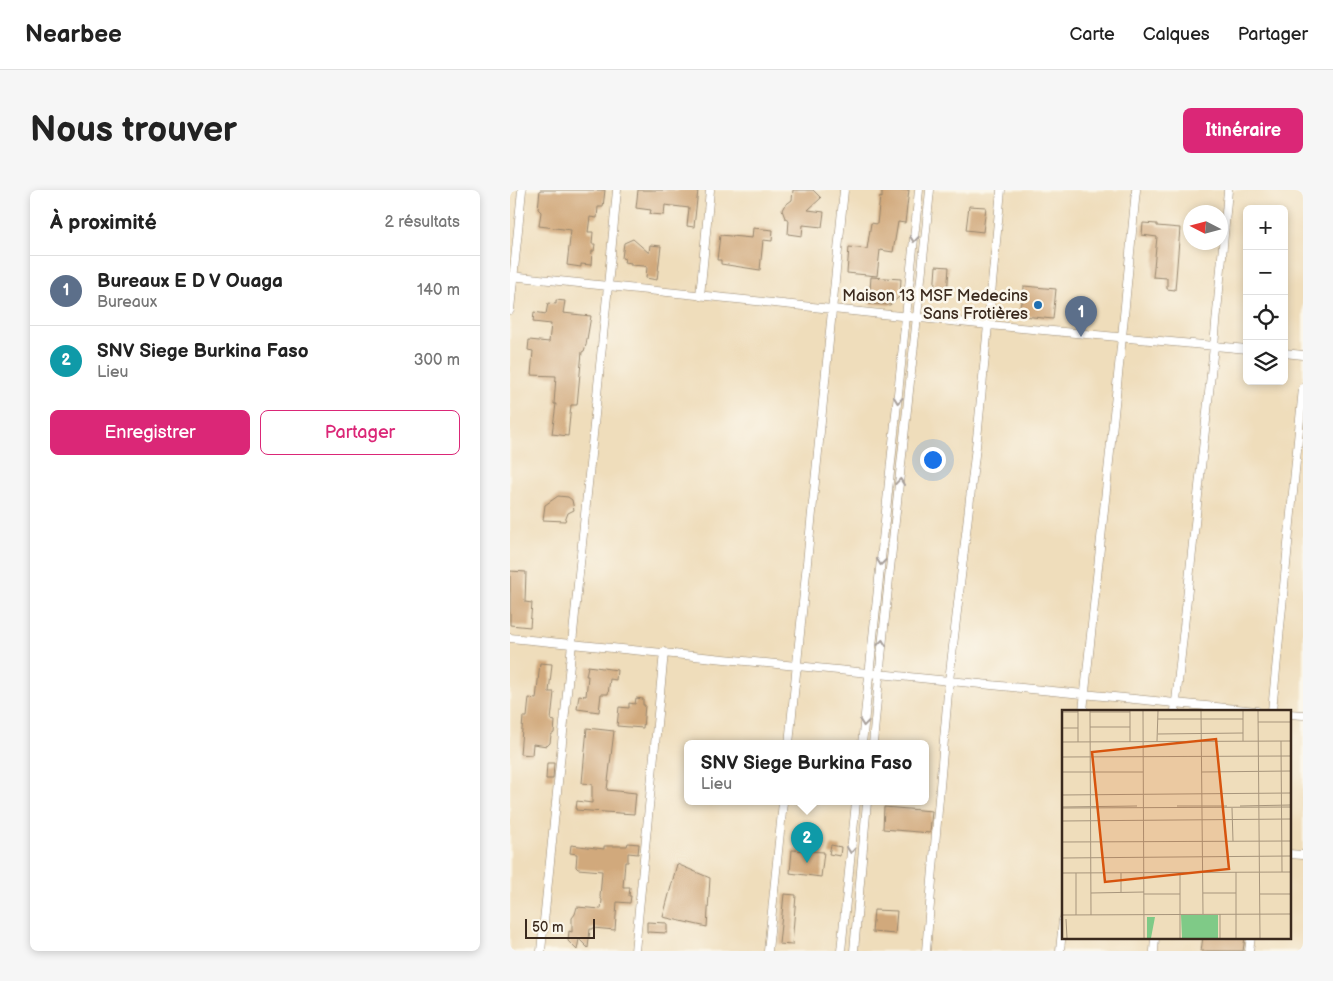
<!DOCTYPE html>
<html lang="fr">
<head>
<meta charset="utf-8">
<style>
  :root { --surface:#fff; --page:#f6f6f6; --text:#222; --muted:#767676; --line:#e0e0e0; --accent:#db2777 }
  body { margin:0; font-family:"Balsamiq Sans",sans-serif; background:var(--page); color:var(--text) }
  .controls { position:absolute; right:15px; top:15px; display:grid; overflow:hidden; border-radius:8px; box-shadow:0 2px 8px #0003 }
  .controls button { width:45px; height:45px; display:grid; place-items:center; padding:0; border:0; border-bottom:1px solid var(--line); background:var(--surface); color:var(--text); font:25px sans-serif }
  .compass { position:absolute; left:673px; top:15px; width:45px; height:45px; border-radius:50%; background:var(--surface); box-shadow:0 2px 8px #0003; rotate:276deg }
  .scale { position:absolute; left:15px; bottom:12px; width:70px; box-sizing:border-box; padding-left:5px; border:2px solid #3b2a1e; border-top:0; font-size:14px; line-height:18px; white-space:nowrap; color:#3b2a1e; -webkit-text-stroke:4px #fbf7ec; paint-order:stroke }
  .you { position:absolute; left:422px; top:269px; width:18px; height:18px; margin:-12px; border:4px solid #fff; border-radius:50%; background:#1a73e8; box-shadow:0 0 0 8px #1a73e833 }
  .badge { display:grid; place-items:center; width:32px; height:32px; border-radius:50%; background:var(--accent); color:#fff; font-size:16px; font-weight:700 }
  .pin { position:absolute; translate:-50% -41px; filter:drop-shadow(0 1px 2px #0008) }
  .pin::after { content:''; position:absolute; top:26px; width:18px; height:15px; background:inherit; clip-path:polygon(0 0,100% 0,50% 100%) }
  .popup { position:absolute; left:174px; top:550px; width:245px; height:65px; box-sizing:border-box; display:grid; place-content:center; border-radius:8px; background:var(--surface); filter:drop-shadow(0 1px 4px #0005); font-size:16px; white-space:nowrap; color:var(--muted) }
  .popup b { font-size:19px; color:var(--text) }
  .popup::after { content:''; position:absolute; left:50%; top:100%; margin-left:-10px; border:10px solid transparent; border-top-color:var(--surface) }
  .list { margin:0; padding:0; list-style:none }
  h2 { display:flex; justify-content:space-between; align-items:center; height:65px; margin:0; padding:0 20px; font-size:21px }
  h2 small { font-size:16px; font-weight:400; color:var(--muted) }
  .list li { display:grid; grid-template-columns:32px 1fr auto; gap:15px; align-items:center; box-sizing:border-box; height:70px; padding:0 20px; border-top:1px solid var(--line) }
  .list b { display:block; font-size:19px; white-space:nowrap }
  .list p { margin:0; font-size:16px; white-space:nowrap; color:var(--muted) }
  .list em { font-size:16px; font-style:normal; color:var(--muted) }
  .actions { display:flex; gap:10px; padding:15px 20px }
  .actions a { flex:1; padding:11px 0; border:1px solid var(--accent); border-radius:8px; text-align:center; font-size:18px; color:var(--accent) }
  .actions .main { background:var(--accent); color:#fff }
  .icon { flex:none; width:28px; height:28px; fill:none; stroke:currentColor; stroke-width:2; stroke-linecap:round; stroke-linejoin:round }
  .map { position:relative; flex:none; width:793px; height:761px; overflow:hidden; border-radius:8px }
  header { display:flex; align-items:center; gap:30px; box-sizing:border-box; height:70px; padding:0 25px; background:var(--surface); border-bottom:1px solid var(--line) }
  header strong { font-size:24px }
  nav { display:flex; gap:28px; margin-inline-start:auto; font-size:18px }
  .intro { display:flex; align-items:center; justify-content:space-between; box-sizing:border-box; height:120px; padding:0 30px }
  h1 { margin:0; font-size:35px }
  .button { padding:12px 22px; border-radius:8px; background:var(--accent); color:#fff; font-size:18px; font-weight:700 }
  main { display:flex; gap:30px; padding:0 30px }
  aside { flex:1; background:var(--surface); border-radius:8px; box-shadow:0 2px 8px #0003 }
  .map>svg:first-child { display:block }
  .building { fill:#d1a97b }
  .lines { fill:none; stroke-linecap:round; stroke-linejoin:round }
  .minor-casing { stroke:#95846c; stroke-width:9 }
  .minor { stroke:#fff; stroke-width:8 }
  .oneway { stroke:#a79f9a }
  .poi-dot { fill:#1f6fb2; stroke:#fbf7ec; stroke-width:2 }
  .labels { text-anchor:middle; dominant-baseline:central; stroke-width:5; stroke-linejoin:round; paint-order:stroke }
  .poi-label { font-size:16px; fill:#3b2a1e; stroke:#fbf7ec; text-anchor:end }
  .inset-road { fill:none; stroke:#a7957c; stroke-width:1 }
  .view { fill:#d7540e; fill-opacity:0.15; stroke:#d7540e; stroke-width:2.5 }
  .inset-edge { fill:none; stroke:#3b2a1e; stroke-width:2.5 }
</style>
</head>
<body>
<header>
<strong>Nearbee</strong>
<nav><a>Carte</a><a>Calques</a><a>Partager</a></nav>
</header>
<div class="intro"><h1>Nous trouver</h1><a class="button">Itinéraire</a></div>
<main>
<aside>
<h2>À proximité<small>2 résultats</small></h2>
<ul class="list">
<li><span class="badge" style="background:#5c6f8a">1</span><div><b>Bureaux E D V Ouaga</b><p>Bureaux</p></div><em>140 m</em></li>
<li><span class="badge" style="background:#0f9aa8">2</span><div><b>SNV Siege Burkina Faso</b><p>Lieu</p></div><em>300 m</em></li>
</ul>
<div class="actions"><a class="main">Enregistrer</a><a>Partager</a></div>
</aside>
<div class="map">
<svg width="793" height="761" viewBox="0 0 793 761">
  <rect width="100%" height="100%" fill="#fbf7ec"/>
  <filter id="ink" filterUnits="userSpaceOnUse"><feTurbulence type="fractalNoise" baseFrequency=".02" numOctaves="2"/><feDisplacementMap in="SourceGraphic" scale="10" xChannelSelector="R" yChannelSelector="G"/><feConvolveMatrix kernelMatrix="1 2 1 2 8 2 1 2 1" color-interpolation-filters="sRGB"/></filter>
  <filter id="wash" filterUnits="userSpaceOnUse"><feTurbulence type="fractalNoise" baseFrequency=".0096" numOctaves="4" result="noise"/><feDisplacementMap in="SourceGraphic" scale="20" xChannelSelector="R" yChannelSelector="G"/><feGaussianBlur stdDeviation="1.12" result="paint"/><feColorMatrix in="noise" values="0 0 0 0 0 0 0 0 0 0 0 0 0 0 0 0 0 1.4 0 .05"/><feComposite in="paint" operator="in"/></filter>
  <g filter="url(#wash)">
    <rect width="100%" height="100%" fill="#efddbb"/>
    <g id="blocks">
      <path class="building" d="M30,0H95L93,17H88L87,28L80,27L78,42H83L82,54H85L84,61H82L81,75L71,74V77L57,75L61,40L29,36L31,22L28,19Z
        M128,0H188L184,37L177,36L179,18L155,15L154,25L140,24L141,20L126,18Z
        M283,0H303L311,8L298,20L314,22L312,37L293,35L292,46L278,44L279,30L275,28L272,20L274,16L282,10Z
        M372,0H399L395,33L388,32L383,62L370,60L367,86L337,83L339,57L357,59L361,33L367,34L370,7L372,8Z
        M459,16L476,17L473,42L456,40Z
        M633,33L647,34V36L670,38L665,100L657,99V88L643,87L647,47L632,45Z
        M243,38L263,40L262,51L253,50L250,80L211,74V70H207L210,45L242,48Z
        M123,49L139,63L140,55L151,56L147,90L136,88L137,77L134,76L121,75V73L114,72L115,69L112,68L114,53Z
        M426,76L439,77L437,105L424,104Z
        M361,87L391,89L390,106L380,115L359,114Z
        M514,96L546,99L543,129L513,126L514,125L508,124L511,112H513Z
        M46,110L55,111L53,123L81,126L76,155L74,161L72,162L67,215H61L58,246L42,244L46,214H44L46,186L21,185L23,161L18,160L19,150L39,152L41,134L23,132L24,122L36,124L38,113L46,114Z
        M48,306L58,307L62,310L64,320L58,323L55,331L33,330L35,315Z
        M0,381L16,382L15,412L22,413L20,437L0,435Z
        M30,473L42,474L39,502H44L41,530L45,531L44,543L41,545L40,553L37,556L23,554L22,565L10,564L13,527H17L19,508L26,509Z
        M78,476L107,480L106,490L100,489L98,504H91L89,522L67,519L69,505L76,506L78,486H76Z
        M126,508L133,509V515H135L133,538L107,536L109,517L119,518V513L125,514Z
        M77,538L104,541L97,600L126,603L124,624L66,620L67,611L82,613V594L72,593Z
        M37,573H44L43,589H36Z
        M374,617L422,621L420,643L373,639Z
        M118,653L129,654L128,664L118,663V672H115L113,697H120L119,706H121L120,713L107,712L105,740L83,738V739H80L78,758L69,749L67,760L58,751L59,741L62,742V728L65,724L67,717L91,719L92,710L90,707L92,681L68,679L66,677L67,664L60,663L61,655L94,659V656H117Z
        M321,655L331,657L330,666L319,664Z
        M282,660L314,662L311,687L280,683Z
        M167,674L200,688L197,737L153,727Z
        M274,704L286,705L282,755L269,754Z
        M364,720L387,721L385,744L362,742Z
        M137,732L157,733V743L137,742Z
        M693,747H735L733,761H691Z"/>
    </g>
  </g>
  <g filter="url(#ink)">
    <use href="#blocks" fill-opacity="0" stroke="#95846c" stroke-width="1"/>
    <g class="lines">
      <defs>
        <path id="minor" d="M0,86L479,135L737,159
          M190,106L200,0
          M0,120L12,0
          M774,163L793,165
          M0,448C249,472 498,496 747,521
          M573,521L612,147L626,0
          M665,521L704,156L718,0
          M762,521L793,198
          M779,524L793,525
          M279,554L334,0
          M352,554L409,0
          M363,554C379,369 402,185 420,0
          M779,664L793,665
          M31,761L98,96L107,0
          M125,761L154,462
          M258,761L273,612
          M331,761L346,612
          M344,761L357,612
          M416,761L439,491L468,239L491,0
          M550,761L553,730
          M644,761L645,747
          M739,761L741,747"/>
      </defs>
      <use href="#minor" class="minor-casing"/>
      <use href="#minor" class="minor"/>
    </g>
    <defs><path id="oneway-chevron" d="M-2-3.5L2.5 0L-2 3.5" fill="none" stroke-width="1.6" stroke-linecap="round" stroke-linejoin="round" transform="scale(1.25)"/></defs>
    <g class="oneway">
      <use href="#oneway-chevron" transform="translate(404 49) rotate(96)"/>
      <use href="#oneway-chevron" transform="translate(388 210) rotate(96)"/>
      <use href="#oneway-chevron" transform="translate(390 292) rotate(-84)"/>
      <use href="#oneway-chevron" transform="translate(371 372) rotate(96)"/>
      <use href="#oneway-chevron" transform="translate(372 453) rotate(-84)"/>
      <use href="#oneway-chevron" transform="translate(354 533) rotate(96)"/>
      <use href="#oneway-chevron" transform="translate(341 660) rotate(96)"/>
    </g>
  </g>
  <circle class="poi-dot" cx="528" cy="115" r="5"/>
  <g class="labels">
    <g class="poi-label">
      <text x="518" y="106">Maison 13 MSF Medecins<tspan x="518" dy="18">Sans Frotières</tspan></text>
    </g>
  </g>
  <g transform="translate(552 520)">
    <rect width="229" height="229" fill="#efddbb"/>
    <path d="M119,205H156V228H120ZM85,207H93L89,228H85Z" fill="#7fca87"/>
    <path class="inset-road" d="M16,1V32M28,1L29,205M68,1V32M81,1L82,228M139,1L141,204M181,1V31M196,1L198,228M0,2H16M28,2H68M96,9H181M196,12H229M28,17H68M0,18H16M96,24L181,23M95,31L96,1M219,31L220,162M0,32L229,31M0,47L229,46M0,62H81M140,62L229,61M0,85L229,83M115,96H165M178,96L229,95M0,97L75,96M0,98L229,97M170,98L171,131M0,111L229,109M0,132L229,131M0,148L229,146M118,162V228M174,162V228M0,163L229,162M59,163V182M29,183L82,182M141,183H174M82,184H118M198,184H229M0,205L229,204M14,205V163M4,209L5,228M158,228V204"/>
    <path class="view" d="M154,29L167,159L43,172L30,42Z"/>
    <rect width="229" height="229" class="inset-edge"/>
  </g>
</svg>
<div class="controls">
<button>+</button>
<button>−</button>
<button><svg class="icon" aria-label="locate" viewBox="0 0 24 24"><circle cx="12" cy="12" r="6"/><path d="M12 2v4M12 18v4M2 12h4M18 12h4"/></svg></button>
<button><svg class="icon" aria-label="layers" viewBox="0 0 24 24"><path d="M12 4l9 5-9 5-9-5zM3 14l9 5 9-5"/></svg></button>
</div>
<svg class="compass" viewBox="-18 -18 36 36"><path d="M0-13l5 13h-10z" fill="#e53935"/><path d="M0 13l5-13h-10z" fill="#767676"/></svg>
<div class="scale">50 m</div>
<div class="you"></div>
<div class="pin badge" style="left:571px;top:147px;background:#5c6f8a">1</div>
<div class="pin badge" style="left:297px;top:673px;background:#0f9aa8">2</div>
<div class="popup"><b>SNV Siege Burkina Faso</b>Lieu</div>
</div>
</main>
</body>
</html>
